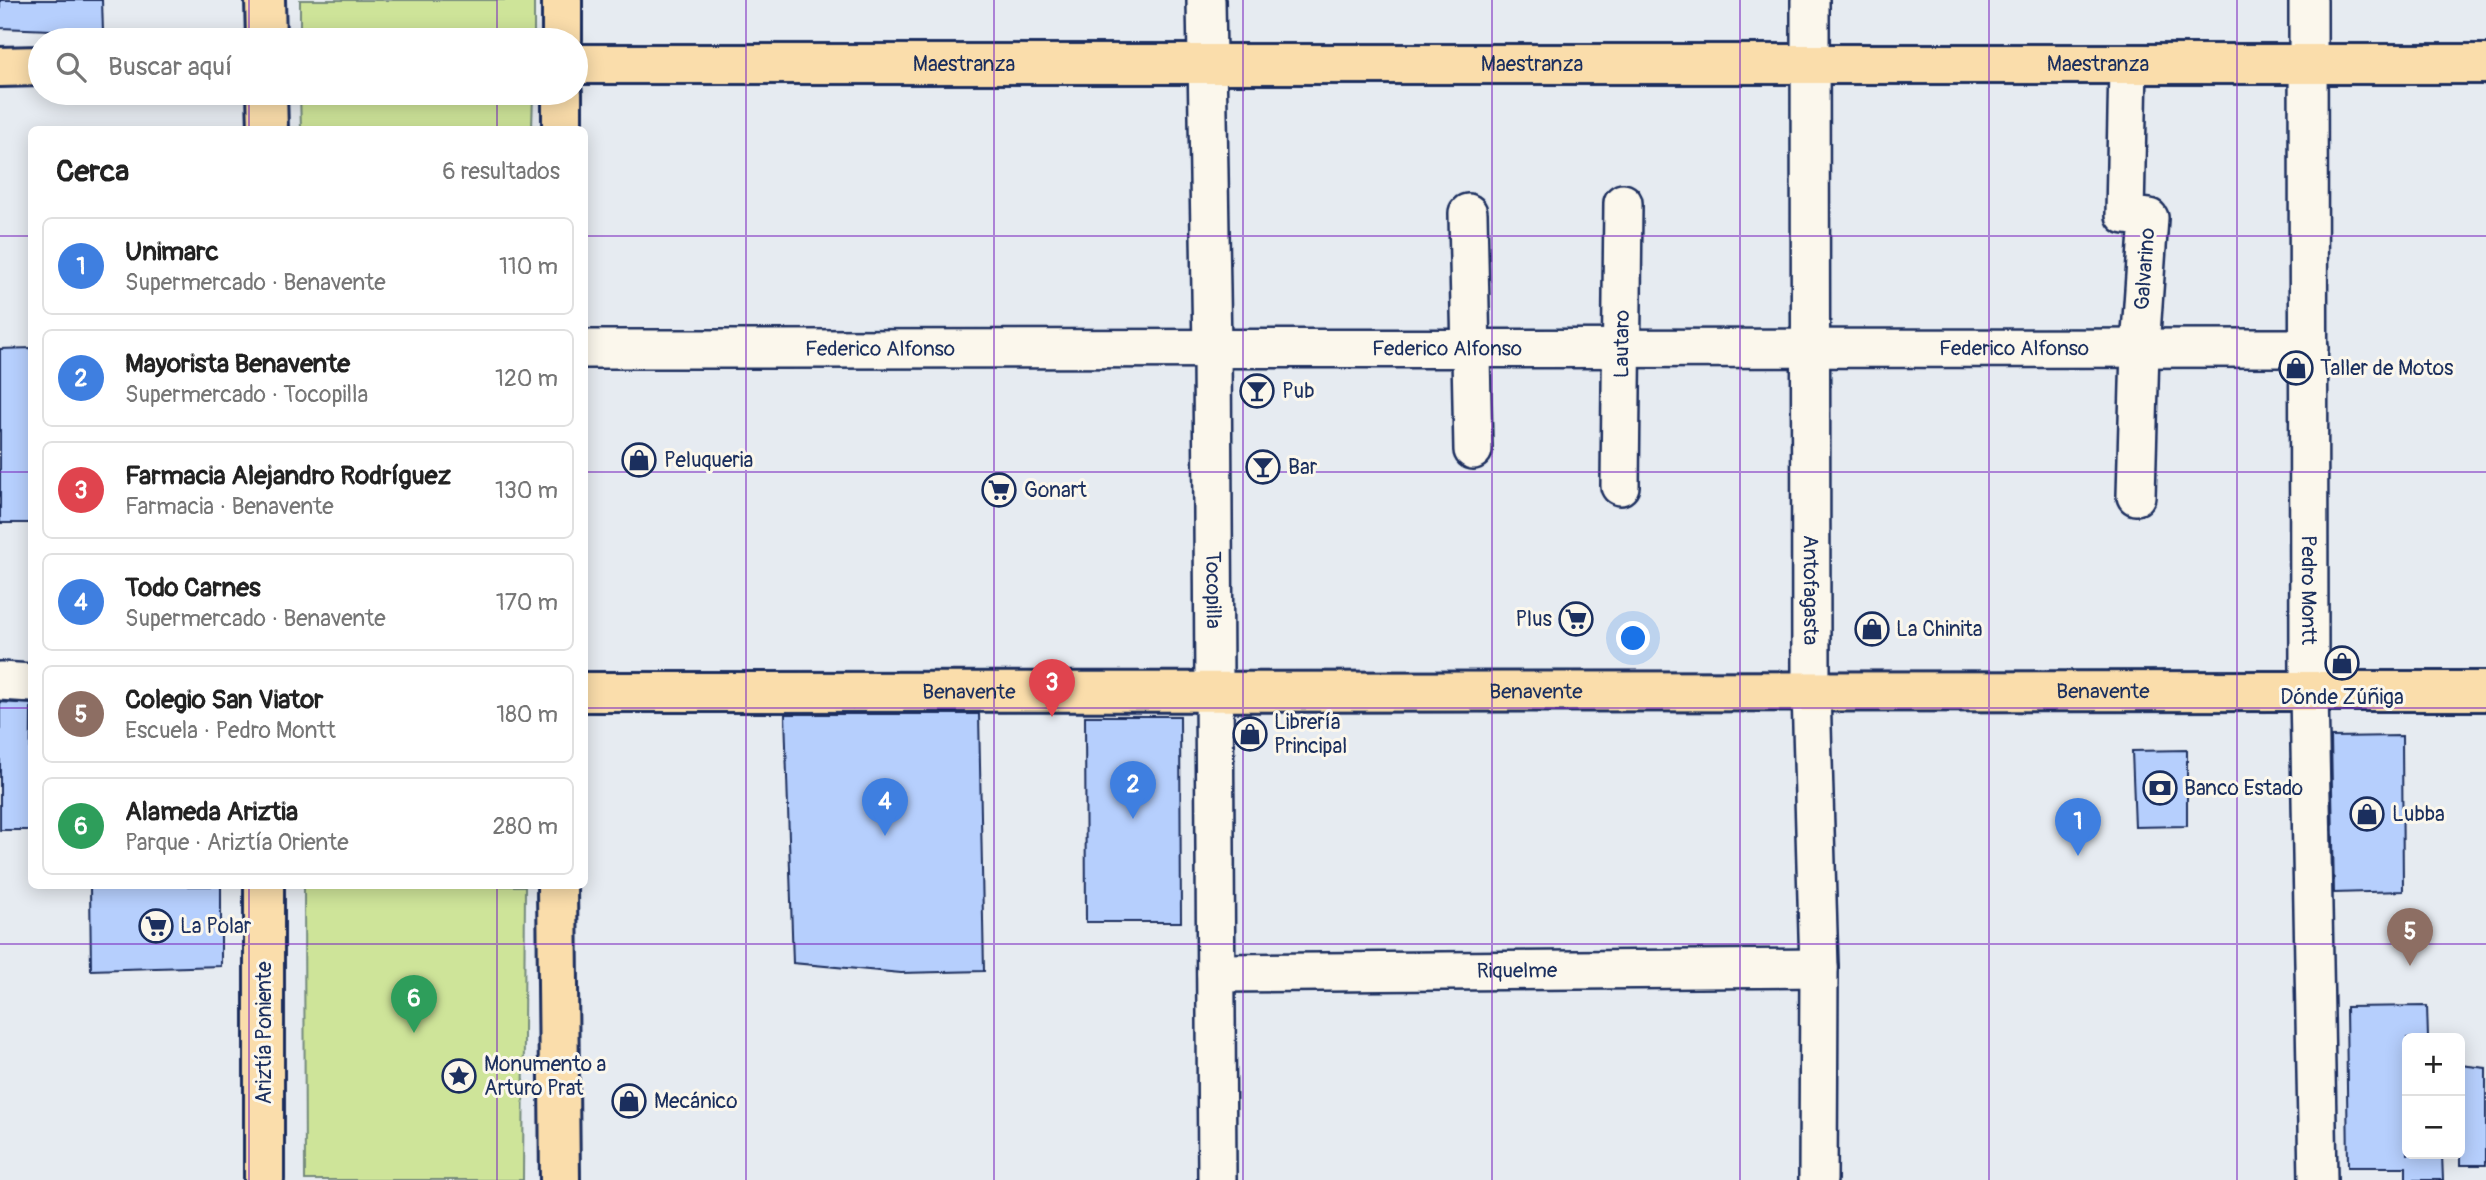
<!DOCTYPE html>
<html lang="es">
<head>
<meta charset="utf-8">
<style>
  :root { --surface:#fff; --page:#f2f2f2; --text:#222; --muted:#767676; --line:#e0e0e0; --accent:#7c3aed }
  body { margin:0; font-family:Pangolin,sans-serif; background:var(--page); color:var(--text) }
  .controls { position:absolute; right:21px; bottom:21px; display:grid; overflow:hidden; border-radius:10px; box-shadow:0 4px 18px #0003 }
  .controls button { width:63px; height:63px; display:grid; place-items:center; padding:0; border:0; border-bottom:2px solid var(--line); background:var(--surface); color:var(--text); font:35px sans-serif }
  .you { position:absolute; left:1634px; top:639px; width:24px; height:24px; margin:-18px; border:5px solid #fff; border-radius:50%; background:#1a73e8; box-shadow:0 0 0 10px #1a73e833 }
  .badge { display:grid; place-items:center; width:46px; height:46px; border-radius:50%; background:var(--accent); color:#fff; font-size:23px; font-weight:700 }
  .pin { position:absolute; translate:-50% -58px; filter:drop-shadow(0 2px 4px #0008) }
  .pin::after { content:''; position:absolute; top:37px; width:24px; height:21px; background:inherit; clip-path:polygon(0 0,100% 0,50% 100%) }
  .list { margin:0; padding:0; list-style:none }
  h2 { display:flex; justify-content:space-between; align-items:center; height:91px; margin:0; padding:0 28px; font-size:30px }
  h2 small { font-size:23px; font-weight:400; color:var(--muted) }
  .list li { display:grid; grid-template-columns:46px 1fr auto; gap:21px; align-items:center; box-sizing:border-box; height:98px; margin:0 14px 14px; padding:0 14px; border:2px solid var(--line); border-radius:10px }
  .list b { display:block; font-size:26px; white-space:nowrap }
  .list p { margin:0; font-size:23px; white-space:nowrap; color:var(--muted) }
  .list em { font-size:23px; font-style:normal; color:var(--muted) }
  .icon { flex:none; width:38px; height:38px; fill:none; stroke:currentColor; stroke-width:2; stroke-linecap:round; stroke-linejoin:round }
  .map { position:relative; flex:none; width:2486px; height:1180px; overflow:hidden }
  .search { position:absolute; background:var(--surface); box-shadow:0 4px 18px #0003; left:28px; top:28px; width:560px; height:77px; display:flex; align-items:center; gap:18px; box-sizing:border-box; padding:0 24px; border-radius:38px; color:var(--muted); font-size:26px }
  .panel { position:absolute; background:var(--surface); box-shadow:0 4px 18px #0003; left:28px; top:126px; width:560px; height:763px; border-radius:10px }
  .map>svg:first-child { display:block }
  .green { fill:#cee499; stroke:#748a7c; stroke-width:2 }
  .building { fill:#b6cffd; stroke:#1b2f5e; stroke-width:2 }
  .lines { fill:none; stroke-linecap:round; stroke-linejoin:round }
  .minor-casing { stroke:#1b2f5e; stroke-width:42 }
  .major-casing { stroke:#1b2f5e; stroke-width:44 }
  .minor { stroke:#fbf7ec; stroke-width:37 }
  .major { stroke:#faddab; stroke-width:38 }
  .grid { fill:none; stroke:#7b2cbf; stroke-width:2; stroke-opacity:0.55 }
  .labels { text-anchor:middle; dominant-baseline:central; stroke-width:6; stroke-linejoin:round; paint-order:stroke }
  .street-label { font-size:21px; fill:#1b2f5e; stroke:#fbf7ec }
  .poi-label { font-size:21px; fill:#1b2f5e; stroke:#fbf7ec; text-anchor:start }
</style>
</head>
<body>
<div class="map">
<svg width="2486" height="1180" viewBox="0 0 2486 1180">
  <rect width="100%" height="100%" fill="#e6ebf1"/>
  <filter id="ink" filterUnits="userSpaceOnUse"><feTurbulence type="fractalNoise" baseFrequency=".0143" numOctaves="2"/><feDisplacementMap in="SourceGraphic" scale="14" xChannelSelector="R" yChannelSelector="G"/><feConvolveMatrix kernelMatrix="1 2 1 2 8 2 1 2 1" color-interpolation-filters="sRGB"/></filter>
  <g filter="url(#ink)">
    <path class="green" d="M300,0H534V40H300Z
      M300,93H533L532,129H301Z
      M304,886H525L523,1180H305Z"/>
    <path class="building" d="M0,0H102L103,32L0,28Z
      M32,348V523H0V349Z
      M0,702L31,704L30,830H0Z
      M785,714H979L984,971L901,973L793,963Z
      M1085,716H1180L1181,922H1086Z
      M2402,736L2403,891L2334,893L2331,737Z
      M2187,750V826L2135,827L2132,751Z
      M90,886H221V966L91,970Z
      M2427,1006L2428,1038H2407V1154H2442L2443,1180H2406V1167H2348L2346,1007Z
      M2460,1065L2486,1068V1165H2460Z"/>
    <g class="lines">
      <defs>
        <g id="minor">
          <path id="s1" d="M1206,0L1212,349L1217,1180"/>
          <path id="s2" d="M1810,0L1811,692L1819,968L1818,1180"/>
          <path id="s3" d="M2308,0L2309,691L2318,1180"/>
          <path d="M2128,64L2125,215L2149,218L2140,348L2136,496"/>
          <path d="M1468,213L1473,450"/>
          <path id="s4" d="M584,349L2309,348"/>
          <path id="s5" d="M1620,486L1623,203"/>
          <path d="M0,681L32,683"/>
          <path id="s6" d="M1216,973L1819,968"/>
        </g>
        <g id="major">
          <path d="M265,0L266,40"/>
          <path d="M562,40V0"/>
          <path id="s7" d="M576,64H2486"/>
          <path d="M0,67L40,66"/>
          <path d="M267,93L268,130"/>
          <path d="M562,130V93"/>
          <path id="s8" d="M584,692L2486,691"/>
          <path d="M557,886L560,1180"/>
          <path d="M264,1180V886"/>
        </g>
      </defs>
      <use href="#minor" class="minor-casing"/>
      <use href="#major" class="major-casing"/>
      <use href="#minor" class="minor"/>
      <use href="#major" class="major"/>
    </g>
  </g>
  <path class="grid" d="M249,0V40M497,0V40M746,0V1180M994,0V1180M1243,0V1180M1492,0V1180M1740,0V1180M1989,0V1180M2237,0V1180M249,93V130M497,93V130M0,236H32M584,236H2486M0,472H32M584,472H2486M0,708H32M584,708H2486M249,886V1180M497,886V1180M0,944H2486"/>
  <defs>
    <symbol id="shop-ring" viewBox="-11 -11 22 22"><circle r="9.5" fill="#fbf7ec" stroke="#1b2f5e" stroke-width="1.5"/><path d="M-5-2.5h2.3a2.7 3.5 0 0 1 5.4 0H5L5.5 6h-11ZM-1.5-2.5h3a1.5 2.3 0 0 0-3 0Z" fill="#1b2f5e"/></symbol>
    <symbol id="bar-ring" viewBox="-11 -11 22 22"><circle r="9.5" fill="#fbf7ec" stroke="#1b2f5e" stroke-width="1.5"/><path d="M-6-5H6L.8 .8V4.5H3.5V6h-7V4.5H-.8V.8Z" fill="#1b2f5e"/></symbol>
    <symbol id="supermarket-ring" viewBox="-11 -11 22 22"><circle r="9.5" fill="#fbf7ec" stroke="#1b2f5e" stroke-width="1.5"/><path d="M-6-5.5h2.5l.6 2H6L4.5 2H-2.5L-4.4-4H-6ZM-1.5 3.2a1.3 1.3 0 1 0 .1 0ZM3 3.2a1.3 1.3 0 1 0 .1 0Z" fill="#1b2f5e"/></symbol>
    <symbol id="bank-ring" viewBox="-11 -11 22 22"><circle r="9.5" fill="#fbf7ec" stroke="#1b2f5e" stroke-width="1.5"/><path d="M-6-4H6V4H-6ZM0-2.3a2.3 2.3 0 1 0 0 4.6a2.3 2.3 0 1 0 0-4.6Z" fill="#1b2f5e"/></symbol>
    <symbol id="sight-ring" viewBox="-11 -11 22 22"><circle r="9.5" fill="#fbf7ec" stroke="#1b2f5e" stroke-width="1.5"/><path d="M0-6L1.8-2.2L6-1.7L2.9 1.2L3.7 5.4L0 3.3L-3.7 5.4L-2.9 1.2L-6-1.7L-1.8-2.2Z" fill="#1b2f5e"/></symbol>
  </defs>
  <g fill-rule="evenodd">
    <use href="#shop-ring" x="2277" y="349" width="38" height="38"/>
    <use href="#bar-ring" x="1238" y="372" width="38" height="38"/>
    <use href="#shop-ring" x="620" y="441" width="38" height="38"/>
    <use href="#bar-ring" x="1244" y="448" width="38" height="38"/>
    <use href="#supermarket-ring" x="980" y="471" width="38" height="38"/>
    <use href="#supermarket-ring" x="1557" y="600" width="38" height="38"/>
    <use href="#shop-ring" x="1853" y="610" width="38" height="38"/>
    <use href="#shop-ring" x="2323" y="644" width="38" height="38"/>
    <use href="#shop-ring" x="1231" y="715" width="38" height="38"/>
    <use href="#bank-ring" x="2141" y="769" width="38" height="38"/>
    <use href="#shop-ring" x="2348" y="795" width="38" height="38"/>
    <use href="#supermarket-ring" x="137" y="907" width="38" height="38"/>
    <use href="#sight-ring" x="440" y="1057" width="38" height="38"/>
    <use href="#shop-ring" x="610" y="1082" width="38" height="38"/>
  </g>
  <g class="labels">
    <g class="street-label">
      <text stroke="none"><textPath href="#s7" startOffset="388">Maestranza</textPath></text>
      <text stroke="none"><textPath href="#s7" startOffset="956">Maestranza</textPath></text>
      <text stroke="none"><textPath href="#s7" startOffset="1522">Maestranza</textPath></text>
      <text transform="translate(2145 269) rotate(-86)">Galvarino</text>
      <text stroke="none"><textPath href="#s5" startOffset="142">Lautaro</textPath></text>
      <text stroke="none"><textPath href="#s4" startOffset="1430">Federico Alfonso</textPath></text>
      <text stroke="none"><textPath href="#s4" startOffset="296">Federico Alfonso</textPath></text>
      <text stroke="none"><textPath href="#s4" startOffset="863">Federico Alfonso</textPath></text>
      <text stroke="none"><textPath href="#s1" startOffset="590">Tocopilla</textPath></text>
      <text stroke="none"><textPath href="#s2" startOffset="590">Antofagasta</textPath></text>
      <text stroke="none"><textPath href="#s3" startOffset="590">Pedro Montt</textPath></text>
      <text stroke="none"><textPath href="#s8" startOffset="1519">Benavente</textPath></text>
      <text stroke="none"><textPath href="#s8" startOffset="385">Benavente</textPath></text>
      <text stroke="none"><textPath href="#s8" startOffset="952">Benavente</textPath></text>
      <text stroke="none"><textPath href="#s6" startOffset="301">Riquelme</textPath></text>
      <text transform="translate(264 1033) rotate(-90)">Ariztía Poniente</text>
    </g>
    <g class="poi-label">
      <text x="2320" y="368">Taller de Motos</text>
      <text x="1282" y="391">Pub</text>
      <text x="664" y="460">Peluqueria</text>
      <text x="1288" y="467">Bar</text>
      <text x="1024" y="490">Gonart</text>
      <text x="1552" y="619" text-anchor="end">Plus</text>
      <text x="1896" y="629">La Chinita</text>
      <text x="2342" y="697" text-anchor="middle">Dónde Zúñiga</text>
      <text x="1274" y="722">Librería<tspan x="1274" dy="24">Principal</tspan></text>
      <text x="2184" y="788">Banco Estado</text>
      <text x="2392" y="814">Lubba</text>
      <text x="180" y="926">La Polar</text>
      <text x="484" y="1064">Monumento a<tspan x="484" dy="24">Arturo Prat</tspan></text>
      <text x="654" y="1101">Mecánico</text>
    </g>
  </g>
</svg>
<div class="controls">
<button>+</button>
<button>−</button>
</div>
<div class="you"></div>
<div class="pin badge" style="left:2078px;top:856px;background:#3f7fe0">1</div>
<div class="pin badge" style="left:1133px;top:819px;background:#3f7fe0">2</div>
<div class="pin badge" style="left:1052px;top:717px;background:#e0444e">3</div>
<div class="pin badge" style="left:885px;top:836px;background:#3f7fe0">4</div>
<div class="pin badge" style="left:2410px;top:966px;background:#8d6e63">5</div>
<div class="pin badge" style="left:414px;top:1033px;background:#2e9e5b">6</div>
<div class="search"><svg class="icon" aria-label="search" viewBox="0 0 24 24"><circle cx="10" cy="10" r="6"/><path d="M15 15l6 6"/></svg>Buscar aquí</div>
<section class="panel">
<h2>Cerca<small>6 resultados</small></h2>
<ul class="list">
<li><span class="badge" style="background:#3f7fe0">1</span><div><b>Unimarc</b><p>Supermercado · Benavente</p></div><em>110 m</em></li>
<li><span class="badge" style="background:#3f7fe0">2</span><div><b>Mayorista Benavente</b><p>Supermercado · Tocopilla</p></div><em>120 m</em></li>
<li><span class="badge" style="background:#e0444e">3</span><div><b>Farmacia Alejandro Rodríguez</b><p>Farmacia · Benavente</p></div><em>130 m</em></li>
<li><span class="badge" style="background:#3f7fe0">4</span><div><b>Todo Carnes</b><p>Supermercado · Benavente</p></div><em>170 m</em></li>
<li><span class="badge" style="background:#8d6e63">5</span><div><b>Colegio San Viator</b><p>Escuela · Pedro Montt</p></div><em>180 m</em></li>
<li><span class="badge" style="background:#2e9e5b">6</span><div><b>Alameda Ariztia</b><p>Parque · Ariztía Oriente</p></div><em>280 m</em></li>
</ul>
</section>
</div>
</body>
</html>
